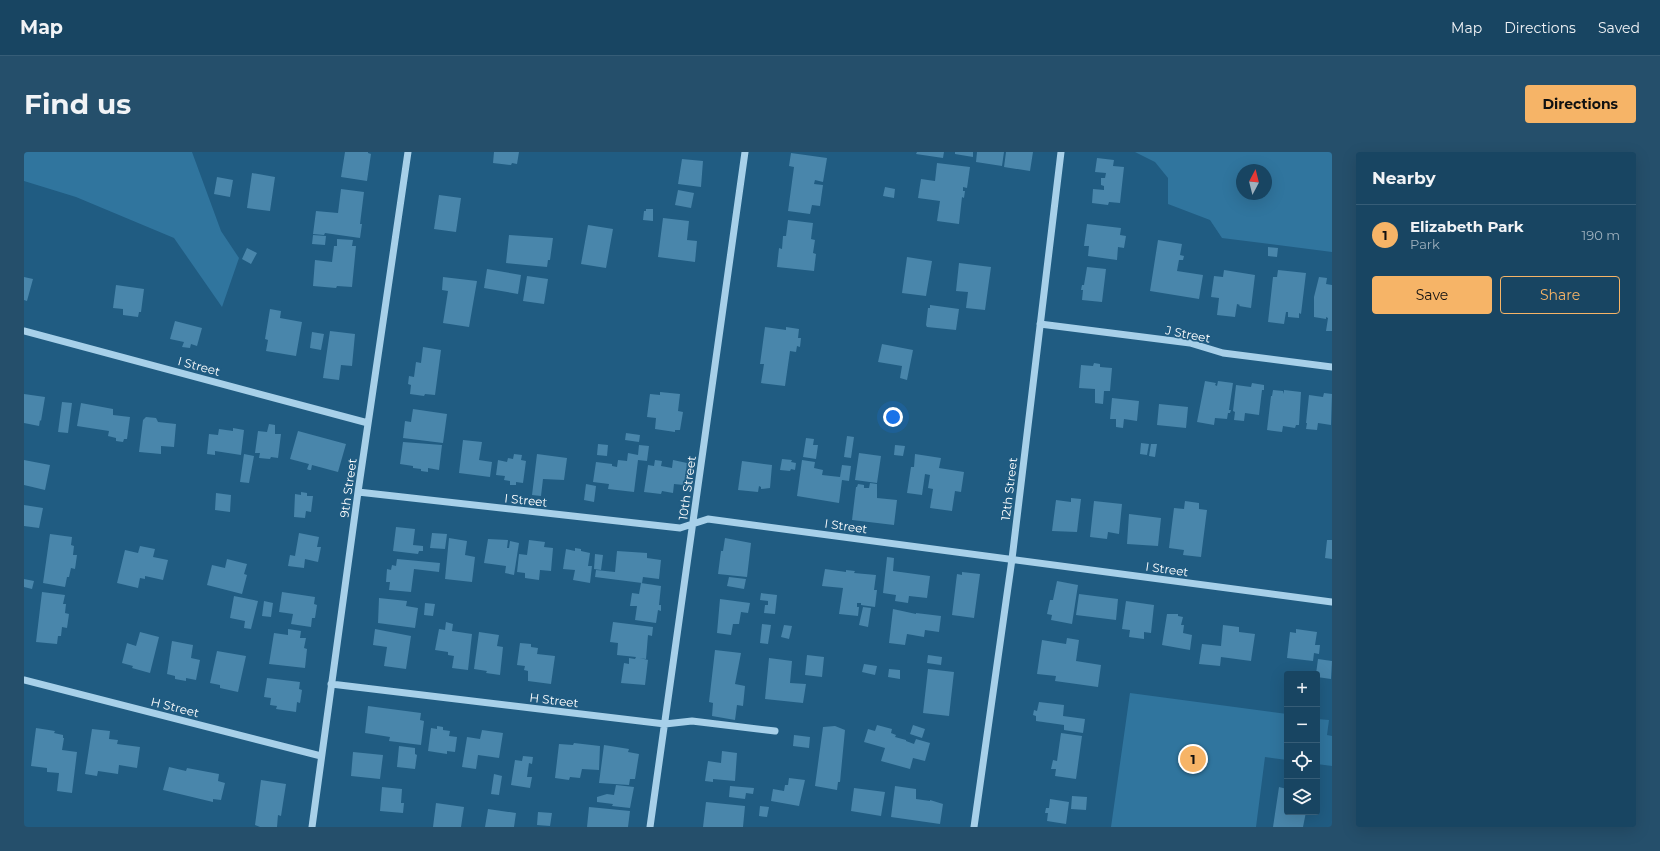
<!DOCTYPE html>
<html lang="en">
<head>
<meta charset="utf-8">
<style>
  :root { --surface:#184562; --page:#254f6b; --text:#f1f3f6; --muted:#9fb1be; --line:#365d77; --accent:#f6b467 }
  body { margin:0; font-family:Montserrat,sans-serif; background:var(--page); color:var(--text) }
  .controls { position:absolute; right:12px; bottom:12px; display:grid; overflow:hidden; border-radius:4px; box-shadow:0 4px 16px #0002 }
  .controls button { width:36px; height:36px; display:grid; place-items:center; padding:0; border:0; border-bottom:1px solid var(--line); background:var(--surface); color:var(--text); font:20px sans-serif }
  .compass { position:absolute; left:1212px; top:12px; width:36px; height:36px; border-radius:50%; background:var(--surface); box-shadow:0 4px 16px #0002; rotate:7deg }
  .you { position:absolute; left:869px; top:265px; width:14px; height:14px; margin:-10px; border:3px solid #fff; border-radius:50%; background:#1a73e8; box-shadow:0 0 0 6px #1a73e833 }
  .badge { display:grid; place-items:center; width:26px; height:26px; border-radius:50%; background:var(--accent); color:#111; font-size:13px; font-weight:700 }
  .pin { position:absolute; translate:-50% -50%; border:2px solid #fff; box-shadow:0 1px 4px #0006 }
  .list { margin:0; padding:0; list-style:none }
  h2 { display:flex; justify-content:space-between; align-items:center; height:52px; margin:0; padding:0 16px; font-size:17px }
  h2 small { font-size:13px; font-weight:400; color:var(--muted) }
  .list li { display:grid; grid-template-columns:26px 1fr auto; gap:12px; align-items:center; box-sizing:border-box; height:60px; padding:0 16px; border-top:1px solid var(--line) }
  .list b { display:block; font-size:15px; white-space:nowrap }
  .list p { margin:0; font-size:13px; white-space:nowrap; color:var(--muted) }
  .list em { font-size:13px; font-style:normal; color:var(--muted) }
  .actions { display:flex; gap:8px; padding:12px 16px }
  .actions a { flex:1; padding:9px 0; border:1px solid var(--accent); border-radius:4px; text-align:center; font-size:14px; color:var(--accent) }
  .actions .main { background:var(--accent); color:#111 }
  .icon { flex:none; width:22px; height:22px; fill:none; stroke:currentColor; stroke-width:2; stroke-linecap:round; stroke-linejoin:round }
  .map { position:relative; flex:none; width:1308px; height:675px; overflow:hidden; border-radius:4px }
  header { display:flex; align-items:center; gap:24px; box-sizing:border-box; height:56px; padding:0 20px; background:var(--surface); border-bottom:1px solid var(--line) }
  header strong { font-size:19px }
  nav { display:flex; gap:22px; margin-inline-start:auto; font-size:14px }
  .intro { display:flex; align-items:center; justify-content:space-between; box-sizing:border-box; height:96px; padding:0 24px }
  h1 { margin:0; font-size:28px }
  .button { padding:10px 18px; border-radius:4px; background:var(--accent); color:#111; font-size:14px; font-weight:700 }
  main { display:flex; gap:24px; padding:0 24px }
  aside { flex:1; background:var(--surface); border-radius:4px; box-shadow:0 4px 16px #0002 }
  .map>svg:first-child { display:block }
  .green { fill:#30759e; fill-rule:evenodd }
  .building { fill:#4986ab }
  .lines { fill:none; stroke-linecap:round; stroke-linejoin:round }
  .minor { stroke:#a7d0e9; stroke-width:7 }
  .labels { text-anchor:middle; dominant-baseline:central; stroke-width:3.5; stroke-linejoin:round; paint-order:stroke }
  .street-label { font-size:12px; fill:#fff; stroke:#205c82 }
</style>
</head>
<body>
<header>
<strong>Map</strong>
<nav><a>Map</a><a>Directions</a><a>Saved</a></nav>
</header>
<div class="intro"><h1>Find us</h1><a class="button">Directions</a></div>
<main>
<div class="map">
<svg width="1308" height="675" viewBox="0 0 1308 675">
  <rect width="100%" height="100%" fill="#205c82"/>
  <path class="green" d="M0,0H168L197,79L215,106L198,155L150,86L52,45L0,29Z
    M1111,0H1308V100L1198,86L1186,68L1144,52V26L1131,10ZM1218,18H1242V42H1218Z
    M1106,541L1263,562V608L1241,605L1232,675H1087Z
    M1293,567L1305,568L1303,583L1308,584V614L1293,612Z"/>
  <path class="building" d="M321,0H344V1L347,2L343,29L317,25Z
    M470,0H495L493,12L488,11L487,13L469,11Z
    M893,0H920L919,6L892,2Z
    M931,0H949V5L931,2Z
    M953,0H980L978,14L952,10Z
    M982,0H1009L1006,19L980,15Z
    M767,1L803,6L799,30L791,28L790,32L799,33L796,54L788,53L786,62L764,59L770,15L765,14Z
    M1073,6L1090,8L1089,14L1100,15L1096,51L1085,50L1084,53L1068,51L1069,37L1080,38V34L1077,33V26H1081L1082,21L1071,20Z
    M658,7L679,9L677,35L654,32Z
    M913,11L946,15L943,36L939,35V39H941L940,46L938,45L935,72L913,69L916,49L894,46L897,27L911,29Z
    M228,21L251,25L246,59L223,56Z
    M193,25L209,28L206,45L190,42Z
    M861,35L871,37L870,46L859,44Z
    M317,37L340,40L336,72H338L336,86L301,81L300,83L289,82L292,59L314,61Z
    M654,38L670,41L667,56L651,53Z
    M415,43L437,46L432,80L410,77Z
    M622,57H629V69L619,68L620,59H622Z
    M639,66L665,69L663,88L673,89L671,110L634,105Z
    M764,68L789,71L787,87L791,88L789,101L792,102L790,119L753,115L755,96L758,97L759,84H762Z
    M1063,72L1097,76L1096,83L1102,84L1100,96L1094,95L1093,108L1064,104L1065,94H1060Z
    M564,73L589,77L582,116L557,112Z
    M289,83L302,84L301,93L288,92Z
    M485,83L529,86L526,108H524L523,115L482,111Z
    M313,87L329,88L328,94H332L328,135L313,134L312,136L289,134L291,108L308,110L310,94H313Z
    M1134,88L1158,92L1156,103L1160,104L1159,108H1155L1153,119L1179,123L1175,147L1126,139Z
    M1244,95L1254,96L1253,105L1244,104Z
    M223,96L233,101L227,112L218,107Z
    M883,105L908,109L902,144L878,141Z
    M935,111L967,115L961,158L942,156L944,140L932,139Z
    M1063,115L1082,117L1078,150L1058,148L1059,138H1057L1058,133H1060Z
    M463,117L497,123L494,142L460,136Z
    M1200,118L1231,123L1227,156L1215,154L1216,153L1213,152L1211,165L1193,163L1195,146L1187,145L1190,124L1199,125Z
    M1254,118L1282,121L1277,162L1275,161V166L1264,165V160H1262L1260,172L1244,170L1249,125H1253Z
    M503,124L524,127L520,152L499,149Z
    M0,125L9,127L3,149L0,148Z
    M419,125L453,129L445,175L419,171L424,139L418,138Z
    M1295,125L1303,126L1302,132L1308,133V179H1302L1304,166L1302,165V167L1290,165V145Z
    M92,133L120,137L117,160H115L114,165L99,163V157L89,156Z
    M906,153L935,157L932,178L903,175L902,173L904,156H906Z
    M246,157L257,159L256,166L278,170L272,204L242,199L244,188L241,187Z
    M151,169L178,176L173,194L167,192L166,196L158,195L160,190L146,187Z
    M741,175L762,178V175L775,177L774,186H777L776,195L773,194L772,200L766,199L761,234L737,231L740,212H736Z
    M306,179L331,182L328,214L317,213L315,228L299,226Z
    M288,180L300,182L297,198L286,196Z
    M858,192L889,198L883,228L876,226L878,214L854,210Z
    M399,195L417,198L411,243L401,242L400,244L386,242L387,233L384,232L385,224L390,225L392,210L397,211Z
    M1070,211L1076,212V215L1088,216L1086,239H1080L1079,252L1071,251V237L1055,236L1057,213L1069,214Z
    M1181,229L1192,231L1191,233L1193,234L1194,229L1209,231L1205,258H1207L1206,261H1204L1203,267L1191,266L1190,273L1173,270Z
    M1228,231L1240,233V238H1238L1235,263L1221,261L1220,269L1210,268L1211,260L1209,259L1212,233L1227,235Z
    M1249,238L1259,239L1260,242V238L1277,240L1275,273H1272L1271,276L1259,274L1258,280L1243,278L1247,244H1248Z
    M636,240L656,242L654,259L659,260L656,278H651V280L631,277L632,266L623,265L626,242L636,243Z
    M1300,241L1308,242L1307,273L1294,271L1293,278L1282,277L1283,271H1282L1285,243L1299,245Z
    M0,242L21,245L17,269L16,268L15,274L0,271Z
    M1088,246L1115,249L1113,269L1100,267L1099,276L1092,275V267H1086Z
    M38,250L48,251L44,281L34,280Z
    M57,251L89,257V263L106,265L103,287H100L99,290L92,289V286L84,284L85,279L53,274Z
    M1135,252L1164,255L1162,276L1133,273Z
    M389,257L423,262L419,291L379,286L381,269L387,270Z
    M122,265L132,266L134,270L152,272L150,295L137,294V302L115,300L119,268Z
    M245,272L251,273V282H257L254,306L247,305L246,307L235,306L236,301H231L234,279L243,280Z
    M209,276L220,278L217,303L191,299V303L183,302L185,282L194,283L195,277L209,279Z
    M274,279L322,292L314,320L288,313L287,318H285L283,317L285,312L266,307Z
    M602,281L616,283L615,290L601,288Z
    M823,284L830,285L827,306L820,305Z
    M782,286L790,287L789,293H794L792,307L779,305Z
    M439,288L458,290L455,308L468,310L466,325L435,321Z
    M379,290L418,293L415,318L404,316V320L397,319V317L389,316V314L376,312Z
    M1117,291L1125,292L1123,303L1116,302Z
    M574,292L584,293L583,304L573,303Z
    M1127,292H1133L1131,305L1125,304Z
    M615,293L625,294L623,309L614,308L610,340L584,337L585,332L569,330L572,310L588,312V314L593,315L594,308L603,309L604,301L614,303Z
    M871,293L881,294L879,304L870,303Z
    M835,301L857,304L853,331L831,328Z
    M220,302L230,304L225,331L216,330Z
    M490,302L498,303L497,308L502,309L499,331L492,330V333H486V329L480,328L481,324L472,323L474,308L483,310L484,306L489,307Z
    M513,302L543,306L540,328L519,327L517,344L508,343Z
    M891,302L917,306L915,316L940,320L937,340L931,339L928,359L906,356L909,337L904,336L906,323L901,322L898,343L883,341L887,315H890Z
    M758,307L768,308L767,310L772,311L771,318L767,317L766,319L756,318Z
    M0,308L26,313L21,338L0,333Z
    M631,308L638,309L637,314L648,316L649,308L663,311L660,333L650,332L649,341L638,339L637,342L620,340L624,313L630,314Z
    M778,308L791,310L790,316L799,318L798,323L816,325L818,313L827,314L825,329L818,328L815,351L773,344Z
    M718,309L748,313L746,336L737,337V335L735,334L734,340L714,338Z
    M846,331L853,332V346L873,348L870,373L828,368L832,335H833L834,332L840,333V336H845Z
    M562,332L572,334L570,350L560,348Z
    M277,340L283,341V344H289L287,360L282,359L281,366L270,365L271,342L277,343Z
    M192,341L207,343L206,360L191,358Z
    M1047,346L1057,347L1053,380L1028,379L1032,348L1047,350Z
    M1070,349L1098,352L1095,382L1084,380L1083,387L1066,385Z
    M1161,349L1175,351V357L1183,358L1177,405L1159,403L1160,398L1145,396L1150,356L1160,357Z
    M0,353L19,356L15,376L0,374Z
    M1105,362L1137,366L1134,394L1103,392Z
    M372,375L391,377L389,393L399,394V399H395L394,402L369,399Z
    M275,381L295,385L293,395H297L294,410L281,407L280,416L264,414L266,403L271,404Z
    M408,381L423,382L421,397L406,396Z
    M26,382L48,385L47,393L50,394L49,403H53L51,417L47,416L45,425H43L41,435L19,431Z
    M425,386L443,389L441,403L451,405L448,430L421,427Z
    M701,386L727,391L723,425L694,422L697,399H699Z
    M464,387L484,388L483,396H485L486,389L495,391L490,423L481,421L482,414L460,411Z
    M505,388L521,390L520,395L529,396L527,419L516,418L515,428L501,426V421L493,420L495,402L503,403Z
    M1303,388H1308V407L1301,406Z
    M116,394L131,397L129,405L144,408L139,428L121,424V427L116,426L114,436L93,431L101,398L114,401Z
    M551,396L557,397V399L566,401L564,414H568L566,431L549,428L551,418L539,417L542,397L551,399Z
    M593,399L623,401V406L637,408L635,427L619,425L618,431L571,425L572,418L591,420Z
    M571,402L579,403L577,418L570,417Z
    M863,405L870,406L869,419L906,424L903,446L885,444L884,451L871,449L872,443L859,441Z
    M203,407L223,412L220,422L223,423L218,442L183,433L188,413L201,416Z
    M373,407L416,411L415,420L390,417L387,440L365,438L366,430H362L363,417L367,418L368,413L372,414Z
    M801,417L822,420V418L831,419L830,421L852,423L850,438H853L851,455L837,453V451H833V455H835L834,464L815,462L819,436L798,434Z
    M938,420L956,422L950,466L928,463L933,422L938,423Z
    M705,425L722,427L720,437L703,434Z
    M0,427L10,429L8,437L0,435Z
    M1033,429L1054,433L1048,472L1027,468L1028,463L1023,462L1026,448H1029Z
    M617,431L637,434L635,453H637V459L634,458L632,471L611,468L613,454H606L608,441L615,442Z
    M18,440L41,443L39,452H42L41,461L45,462L43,476L38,475L37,484H34L33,492L12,490Z
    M258,440L291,445L290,452L293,453L291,466H288L287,475L267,472L269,462L255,460Z
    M737,441L753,443L751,462L740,461L741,453H744V449L736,448Z
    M1055,442L1094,447L1092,468L1052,463Z
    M210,444L234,449L227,477L220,476L221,469L206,466Z
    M355,446L383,449L382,454L394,456L391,476L354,471Z
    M696,447L726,451L724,461L717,460L715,472H709L707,483L693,481Z
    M240,449L249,451L247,465L238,464Z
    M1102,449L1130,453L1127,481L1120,480V487L1105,485L1106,478L1098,477Z
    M401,451L411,452L409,464L400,463Z
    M839,455L847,456L844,475L835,473Z
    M869,457L892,462V461L917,464L915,480L901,478L900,485L883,482L881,493L865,491Z
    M1143,462H1154V464L1159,465L1157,473H1160L1159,481L1168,483L1166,498L1138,493Z
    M422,470L429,472L428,479L448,482L444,518L428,516L430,504L424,503V500L411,498L415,477L421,478Z
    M589,470L629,475L628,484L624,483L622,507L616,506L624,508L621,533L597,531L600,511L605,512V506L611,507L612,505L593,503L594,491L586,490Z
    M738,472L747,473L744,492L736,491Z
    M760,473L768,474L765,487L757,485Z
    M1199,473L1215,475V480L1231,482L1227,509L1197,505L1196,514L1175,512L1178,492L1197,494Z
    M264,477L277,479L276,486H282L280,496L283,497L281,516L245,512L250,481L264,483Z
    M351,477L387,484L382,517L360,514L363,495L349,493Z
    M1272,477L1293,480L1291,493H1296L1295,502L1290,501L1289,509L1263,506L1266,480L1272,481Z
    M116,480L135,485L126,521L108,516L109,514L98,511L103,491L112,494Z
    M455,480L475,483L473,494L479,495L476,523L462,521L463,519L450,517Z
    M1043,486L1055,488L1052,509L1077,513L1074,535L1031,529L1032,524L1013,522L1018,488L1042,492Z
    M148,489L169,493L167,506L176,508L172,528L162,526V529L151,527V524L143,522Z
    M496,491L507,492V495L514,496L513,502L531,504L527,532L504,529V519L500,518L501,514L493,513Z
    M691,498L717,501L711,532L721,534L719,554L713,553L711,568L688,564L689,551L685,550Z
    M193,499L222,504L214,540L196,536V533L186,531Z
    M783,503L800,505L798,525L781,523Z
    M904,503L918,505L917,513L903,511Z
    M745,506L768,509L766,531L782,532L779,551L741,547Z
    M1294,507L1308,509L1307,527L1293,525L1292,522Z
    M840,512L853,514L851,523L838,520Z
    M865,517L876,518V527L864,525Z
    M904,517L930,520L925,564L899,561Z
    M243,526L276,530L275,537L278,538L276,551L273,550L272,560L252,557L253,554L246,553L247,546L240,545Z
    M1015,550L1040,553L1039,564L1061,567L1059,581L1040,578V573L1012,569V564L1009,563L1010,558L1013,559Z
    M344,554L397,561L396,568L400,569L397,593L365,589L366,585L341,581Z
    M853,573L868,577L867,581L872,583L871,585L882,588V589L890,592L892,587L906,591L901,609L889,606L886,617L857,609L861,596L840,590L844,577L851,579Z
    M889,573L901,577L898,586L886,582Z
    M413,574L419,575V578L426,579L425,584L433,585L431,600L423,599V602L404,599L407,576L413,577Z
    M811,574L821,578L816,630H814L813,638L791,634L799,575Z
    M12,576L31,579L30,581L39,583V586H40L38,598L53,600L48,641L33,639L35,621L23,620V616L7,614Z
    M68,577L86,579L85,587L94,588L93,592L116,595L113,616L95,613L94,622L74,619L73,624L61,622Z
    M458,578L479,581L475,606L454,603L452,617L438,615L443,585L456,587Z
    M1037,581L1058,584L1052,627L1031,624L1032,617H1027L1029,608L1033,609Z
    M770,583L786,585L785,596L769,594Z
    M550,591L576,594L575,618L558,617L556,626L546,625L545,628L531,626L535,592L549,593Z
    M580,593L605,597L604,600L615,602L611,627H606L605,633L575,631Z
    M375,594L391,596V602L393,603L391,617L373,615Z
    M698,599L713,601L711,629L689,627V630L681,629L684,609L697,611Z
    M329,600L359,603L356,627L327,624Z
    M499,604L509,605L508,612L505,611L503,625H508L506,636L487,633L491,608L498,609Z
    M145,615L162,619L163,616L195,622L194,629L201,631L197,648L189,647V650L139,638Z
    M470,622L478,624L475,643L467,642Z
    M765,626L781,628L775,654L747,649L749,637L760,639L761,633H764Z
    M237,628L262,632L257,664L254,663L253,675H236L231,673Z
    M592,633L610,635L606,656L588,654L589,652L573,650V645L583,642L590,643Z
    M706,634L730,636L729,642L722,641L721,647L705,645Z
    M871,634L892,637V647L906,649V648L919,652L916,672L867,665Z
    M358,635L378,637L377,651H380L379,661L356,659Z
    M1255,635L1263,637V660H1282L1279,675H1249Z
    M830,636L861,640L857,664L827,659Z
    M1048,644L1063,645L1062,658L1047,657Z
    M1026,647L1045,650L1042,672L1023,669L1024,661H1021L1022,656H1025Z
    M682,650L721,654L719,675H679Z
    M412,651L440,655L437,675H409Z
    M736,654L745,655L743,665L735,664Z
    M565,655L606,659L604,675H563Z
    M464,657L492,661L490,675H461Z
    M514,660L528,661L526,674L513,673Z"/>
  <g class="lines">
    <path class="minor" d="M1016,172L1166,191L1199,201L1308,215
      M0,179L344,271
      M334,340L656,376L684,367L1308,450
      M0,528L297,604
      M307,532L641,572L668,569L751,579
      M288,675L334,340L384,0
      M626,675L721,0
      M950,675L988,407L1037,0"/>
  </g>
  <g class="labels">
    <g class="street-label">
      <text transform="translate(1164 182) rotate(11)">J Street</text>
      <text transform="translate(175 214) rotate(15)">I Street</text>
      <text transform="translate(324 336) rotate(-82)">9th Street</text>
      <text transform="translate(663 336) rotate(-82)">10th Street</text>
      <text transform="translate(985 337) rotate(-83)">12th Street</text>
      <text transform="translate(502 348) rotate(6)">I Street</text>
      <text transform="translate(822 374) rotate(8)">I Street</text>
      <text transform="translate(1143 417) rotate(8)">I Street</text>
      <text transform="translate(530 548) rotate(7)">H Street</text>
      <text transform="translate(151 555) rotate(14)">H Street</text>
    </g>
  </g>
</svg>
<div class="controls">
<button>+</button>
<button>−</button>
<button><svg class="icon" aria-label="locate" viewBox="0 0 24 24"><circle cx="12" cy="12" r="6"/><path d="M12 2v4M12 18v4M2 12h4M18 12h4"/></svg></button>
<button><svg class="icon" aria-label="layers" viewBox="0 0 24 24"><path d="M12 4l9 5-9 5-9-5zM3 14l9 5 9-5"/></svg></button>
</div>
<svg class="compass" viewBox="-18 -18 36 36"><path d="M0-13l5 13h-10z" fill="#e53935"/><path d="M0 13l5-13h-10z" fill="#9fb1be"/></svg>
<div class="you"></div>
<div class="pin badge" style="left:1169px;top:607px">1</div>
</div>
<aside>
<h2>Nearby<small></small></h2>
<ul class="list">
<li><span class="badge">1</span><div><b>Elizabeth Park</b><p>Park</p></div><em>190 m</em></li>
</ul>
<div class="actions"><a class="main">Save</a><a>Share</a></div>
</aside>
</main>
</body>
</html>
